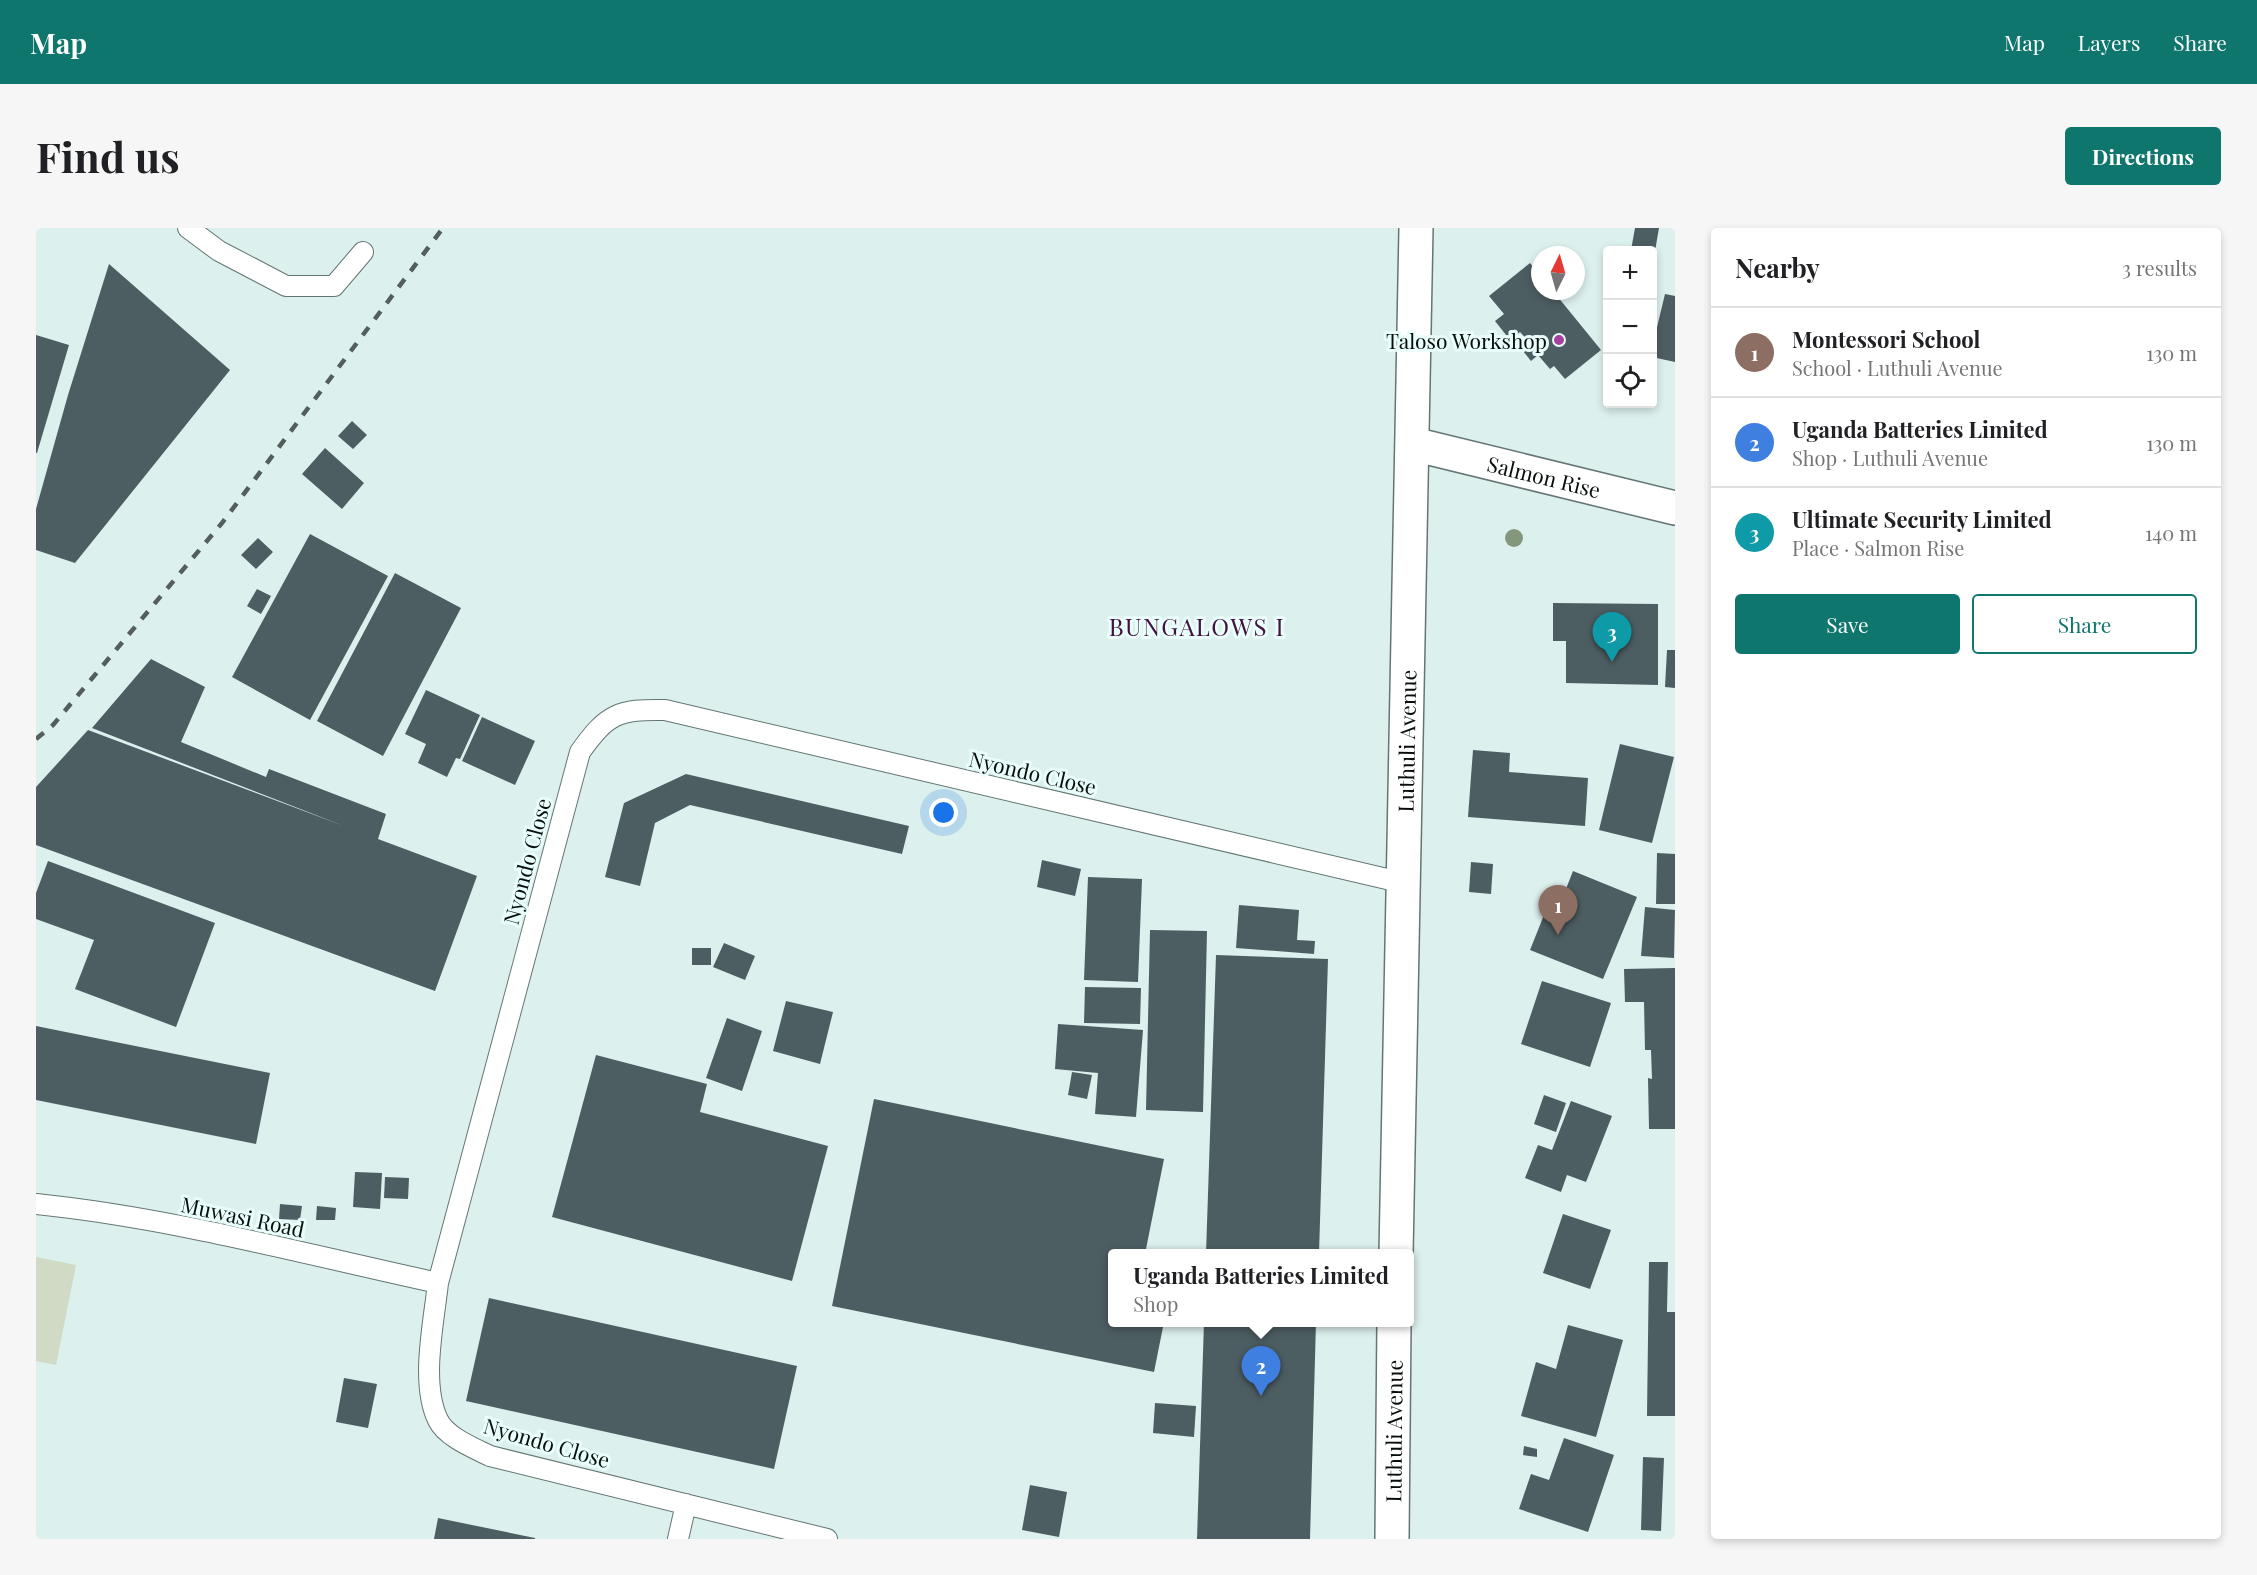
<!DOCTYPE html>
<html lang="en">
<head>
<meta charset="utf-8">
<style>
  :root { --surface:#fff; --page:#f6f6f6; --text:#202124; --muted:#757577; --line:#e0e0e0; --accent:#0f766e }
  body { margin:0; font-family:"Playfair Display",serif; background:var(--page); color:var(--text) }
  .controls { position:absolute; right:18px; top:18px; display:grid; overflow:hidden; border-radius:6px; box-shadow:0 3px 9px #0003 }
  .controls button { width:54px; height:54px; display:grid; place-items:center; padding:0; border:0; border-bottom:2px solid var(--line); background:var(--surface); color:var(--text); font:30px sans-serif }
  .compass { position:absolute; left:1495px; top:18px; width:54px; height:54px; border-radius:50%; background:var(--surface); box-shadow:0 3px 9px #0003; rotate:5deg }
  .you { position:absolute; left:908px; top:585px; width:21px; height:21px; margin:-15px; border:4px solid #fff; border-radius:50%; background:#1a73e8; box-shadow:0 0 0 9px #1a73e833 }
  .badge { display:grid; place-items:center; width:39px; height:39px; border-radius:50%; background:var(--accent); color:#fff; font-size:20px; font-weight:700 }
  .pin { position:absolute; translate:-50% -50px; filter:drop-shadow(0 2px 3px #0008) }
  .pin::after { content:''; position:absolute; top:32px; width:21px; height:18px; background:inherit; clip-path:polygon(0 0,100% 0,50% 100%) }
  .popup { position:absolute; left:1072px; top:1021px; width:306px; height:78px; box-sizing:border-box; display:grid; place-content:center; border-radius:6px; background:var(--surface); filter:drop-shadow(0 2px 4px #0005); font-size:20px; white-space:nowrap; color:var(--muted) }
  .popup b { font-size:22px; color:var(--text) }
  .popup::after { content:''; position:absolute; left:50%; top:100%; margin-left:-12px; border:12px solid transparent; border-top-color:var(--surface) }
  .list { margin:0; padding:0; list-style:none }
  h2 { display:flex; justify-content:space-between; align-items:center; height:78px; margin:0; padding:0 24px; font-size:26px }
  h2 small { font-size:20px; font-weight:400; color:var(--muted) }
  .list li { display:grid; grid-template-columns:39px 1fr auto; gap:18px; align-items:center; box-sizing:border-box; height:90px; padding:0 24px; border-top:2px solid var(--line) }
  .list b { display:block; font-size:22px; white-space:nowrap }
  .list p { margin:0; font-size:20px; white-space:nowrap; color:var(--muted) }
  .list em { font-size:20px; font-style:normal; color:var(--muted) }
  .actions { display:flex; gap:12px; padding:18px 24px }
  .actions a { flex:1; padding:14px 0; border:2px solid var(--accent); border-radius:6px; text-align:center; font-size:21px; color:var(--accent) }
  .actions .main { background:var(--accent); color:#fff }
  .icon { flex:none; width:33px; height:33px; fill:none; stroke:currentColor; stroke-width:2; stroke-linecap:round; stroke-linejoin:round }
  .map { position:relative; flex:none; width:1639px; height:1311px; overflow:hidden; border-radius:6px }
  header { display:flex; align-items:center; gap:36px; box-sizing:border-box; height:84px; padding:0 30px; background:var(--accent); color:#fff }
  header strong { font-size:28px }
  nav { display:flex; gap:33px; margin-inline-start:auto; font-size:21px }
  .intro { display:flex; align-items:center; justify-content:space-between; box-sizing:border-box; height:144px; padding:0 36px }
  h1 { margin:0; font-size:42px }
  .button { padding:15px 27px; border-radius:6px; background:var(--accent); color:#fff; font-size:21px; font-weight:700 }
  main { display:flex; gap:36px; padding:0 36px }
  aside { flex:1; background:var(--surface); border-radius:6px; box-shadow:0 3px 9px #0003 }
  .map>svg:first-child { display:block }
  .green { fill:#d0dac5 }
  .building { fill:#4d5e62 }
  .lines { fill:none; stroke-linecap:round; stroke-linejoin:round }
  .lane-casing { stroke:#647673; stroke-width:22 }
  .street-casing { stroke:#647673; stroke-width:36 }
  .secondary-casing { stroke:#647673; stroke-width:36 }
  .lane { stroke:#fff; stroke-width:20 }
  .street { stroke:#fff; stroke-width:33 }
  .secondary { stroke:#fff; stroke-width:33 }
  .rail { stroke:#535e5d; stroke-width:4.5; stroke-dasharray:10 10; stroke-linecap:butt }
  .tree { fill:#84977d }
  .poi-dot { fill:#a83fa0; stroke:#e9fdfa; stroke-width:2 }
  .labels { text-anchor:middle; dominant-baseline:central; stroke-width:6; stroke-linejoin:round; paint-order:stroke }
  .poi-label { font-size:21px; fill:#070e0d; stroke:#e9fdfa; text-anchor:end }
  .street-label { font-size:21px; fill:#070e0d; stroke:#e9fdfa }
  .quarter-label { font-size:24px; letter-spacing:1.5px; fill:#43103f; stroke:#e9fdfa }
</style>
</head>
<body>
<header>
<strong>Map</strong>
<nav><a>Map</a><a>Layers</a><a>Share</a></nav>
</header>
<div class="intro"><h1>Find us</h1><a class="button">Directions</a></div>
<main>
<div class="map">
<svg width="1639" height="1311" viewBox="0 0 1639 1311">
  <rect width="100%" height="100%" fill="#dcf0ed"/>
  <path class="green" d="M0,1029L40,1037L20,1137L0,1133Z"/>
  <path class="building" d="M1599,0H1623L1618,29L1616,22H1595Z
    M1494,35L1504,47V63H1517L1565,122L1529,151L1518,138L1514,141L1502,127L1495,133L1487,123L1495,116L1484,104L1474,112L1459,93L1468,86L1453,68Z
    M73,36L194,142L39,335L0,322V281L32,167Z
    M1629,66L1639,68V134L1616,129V120Z
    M0,107L33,117L1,225H0Z
    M316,193L331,207L317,221L302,208Z
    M289,220L328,255L306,281L266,246Z
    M274,306L352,348L274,492L196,449Z
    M222,310L237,324L220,341L205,327Z
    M359,345L425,380L347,528L281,493Z
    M221,361L235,368L225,386L211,378Z
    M1517,375L1622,376V457L1530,455V413H1517Z
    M1631,422H1639V460L1629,459Z
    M115,431L169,459L145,514L230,549L233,541L350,586L342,611L441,648L399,763L0,617V559L52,502L308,598L56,500Z
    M390,462L444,487L424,531L420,530L411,549L382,535L390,516L369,506Z
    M446,489L499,513L479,557L426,533Z
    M1584,516L1638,529L1616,615L1563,602Z
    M1437,522L1474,525L1473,544L1552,550L1549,598L1432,589Z
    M650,546L873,598L866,626L654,577L619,595L604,658L569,649L588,575Z
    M1621,625L1639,626V676H1620Z
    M1006,632L1045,641L1039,668L1001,659Z
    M12,633L179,695L140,799L39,761L58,712L0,691V665Z
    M1435,634L1457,636L1455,666L1433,664Z
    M1537,643L1601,669L1567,751L1494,722L1518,662L1528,666Z
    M1052,649L1106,651L1102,754L1048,752Z
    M1203,677L1263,682L1261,712L1279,713L1278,726L1200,720Z
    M1609,679L1639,682L1638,730L1605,728Z
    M1114,702L1171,703L1167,884L1110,882Z
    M688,715L719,728L709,752L677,739Z
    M656,720H675V737H656Z
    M1180,727L1292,731L1283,1026H1170Z
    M1639,740V901H1613L1612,850L1616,851L1615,822H1609L1608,774H1589L1588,741Z
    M1506,753L1575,775L1554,839L1485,816Z
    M1049,759L1105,760L1104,796L1048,795Z
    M750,773L797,784L784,836L737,823Z
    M691,790L726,803L706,863L670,850Z
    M1022,796L1107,802L1100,889L1059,886L1062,845L1019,841Z
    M0,798L234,845L220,916L0,872Z
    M560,827L671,856L664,884L792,918L756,1053L516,989Z
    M1036,844L1056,847L1051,871L1032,867Z
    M1508,867L1530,875L1520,904L1498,896Z
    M838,871L1128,931L1109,1026H1076V1094H1128L1118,1144L796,1078Z
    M1535,873L1576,888L1550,954L1531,947L1525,964L1489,950L1502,917L1516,922Z
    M319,944L346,945L344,981L317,979Z
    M349,949L373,950L372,971L348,970Z
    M244,976L266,978L264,992L243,991Z
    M281,978L300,980L299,992H280Z
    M1527,986L1575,1002L1554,1061L1507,1045Z
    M1613,1034H1632L1631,1084H1639V1188H1611Z
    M453,1070L761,1138L738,1241L430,1173Z
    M1168,1094H1280L1274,1311H1161Z
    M1532,1097L1587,1112L1560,1209L1485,1188L1500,1134L1520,1141Z
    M308,1150L341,1156L332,1200L300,1194Z
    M1119,1175L1160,1178L1158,1209L1117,1205Z
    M1528,1210L1578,1227L1552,1304L1483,1281L1495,1246L1513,1252Z
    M1488,1218L1501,1221V1229L1487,1227Z
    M1607,1229L1628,1230L1625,1303L1605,1302Z
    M994,1257L1031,1264L1023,1309L986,1302Z
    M402,1290L499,1310V1311H398Z"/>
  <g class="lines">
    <defs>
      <path id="lane" d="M152,0L183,23L250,58H298L327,24
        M0,976C136,990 268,1026 402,1055
        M642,1311L650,1276
        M791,1311L454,1228C438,1220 410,1209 402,1192C384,1155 398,1094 402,1055L544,524C571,486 582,481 629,482L1368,655"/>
      <g id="street">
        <path id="s1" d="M1377,216L1639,280"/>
      </g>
      <g id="secondary">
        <path id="s2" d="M1360,1026L1380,0"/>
        <path id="s3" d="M1356,1311L1358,1094"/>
      </g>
    </defs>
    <use href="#lane" class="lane-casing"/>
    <use href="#street" class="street-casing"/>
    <use href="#secondary" class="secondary-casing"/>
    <use href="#lane" class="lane"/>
    <use href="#street" class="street"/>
    <use href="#secondary" class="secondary"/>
    <path class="rail" d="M0,511L17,497L186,295L407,0"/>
  </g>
  <circle class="tree" cx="1478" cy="310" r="9"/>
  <circle class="poi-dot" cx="1523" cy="112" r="6"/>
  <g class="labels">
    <g class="poi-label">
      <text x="1511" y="112">Taloso Workshop</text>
    </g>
    <g class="street-label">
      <text stroke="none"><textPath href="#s1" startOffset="135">Salmon Rise</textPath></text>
      <text stroke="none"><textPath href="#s2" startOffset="513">Luthuli Avenue</textPath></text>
      <text transform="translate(997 544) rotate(13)">Nyondo Close</text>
      <text transform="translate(490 633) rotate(-75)">Nyondo Close</text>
      <text transform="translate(207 988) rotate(12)">Muwasi Road</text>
      <text stroke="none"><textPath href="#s3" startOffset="108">Luthuli Avenue</textPath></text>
      <text transform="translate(511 1214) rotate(16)">Nyondo Close</text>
    </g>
    <g class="quarter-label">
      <text x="1161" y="398">BUNGALOWS I</text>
    </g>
  </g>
</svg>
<div class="controls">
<button>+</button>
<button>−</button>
<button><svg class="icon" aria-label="locate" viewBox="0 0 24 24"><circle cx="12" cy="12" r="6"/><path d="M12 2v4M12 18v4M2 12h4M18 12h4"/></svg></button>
</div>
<svg class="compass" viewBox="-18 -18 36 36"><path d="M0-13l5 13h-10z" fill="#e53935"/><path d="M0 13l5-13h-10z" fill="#757577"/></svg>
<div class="you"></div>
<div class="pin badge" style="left:1522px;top:707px;background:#8d6e63">1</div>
<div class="pin badge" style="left:1225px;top:1168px;background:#3f7fe0">2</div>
<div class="popup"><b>Uganda Batteries Limited</b>Shop</div>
<div class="pin badge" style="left:1576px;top:434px;background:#0f9aa8">3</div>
</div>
<aside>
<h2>Nearby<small>3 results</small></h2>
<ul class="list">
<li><span class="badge" style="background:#8d6e63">1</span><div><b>Montessori School</b><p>School · Luthuli Avenue</p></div><em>130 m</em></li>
<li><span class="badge" style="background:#3f7fe0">2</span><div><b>Uganda Batteries Limited</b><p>Shop · Luthuli Avenue</p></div><em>130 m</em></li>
<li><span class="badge" style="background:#0f9aa8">3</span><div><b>Ultimate Security Limited</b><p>Place · Salmon Rise</p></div><em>140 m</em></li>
</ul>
<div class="actions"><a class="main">Save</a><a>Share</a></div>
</aside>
</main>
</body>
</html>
